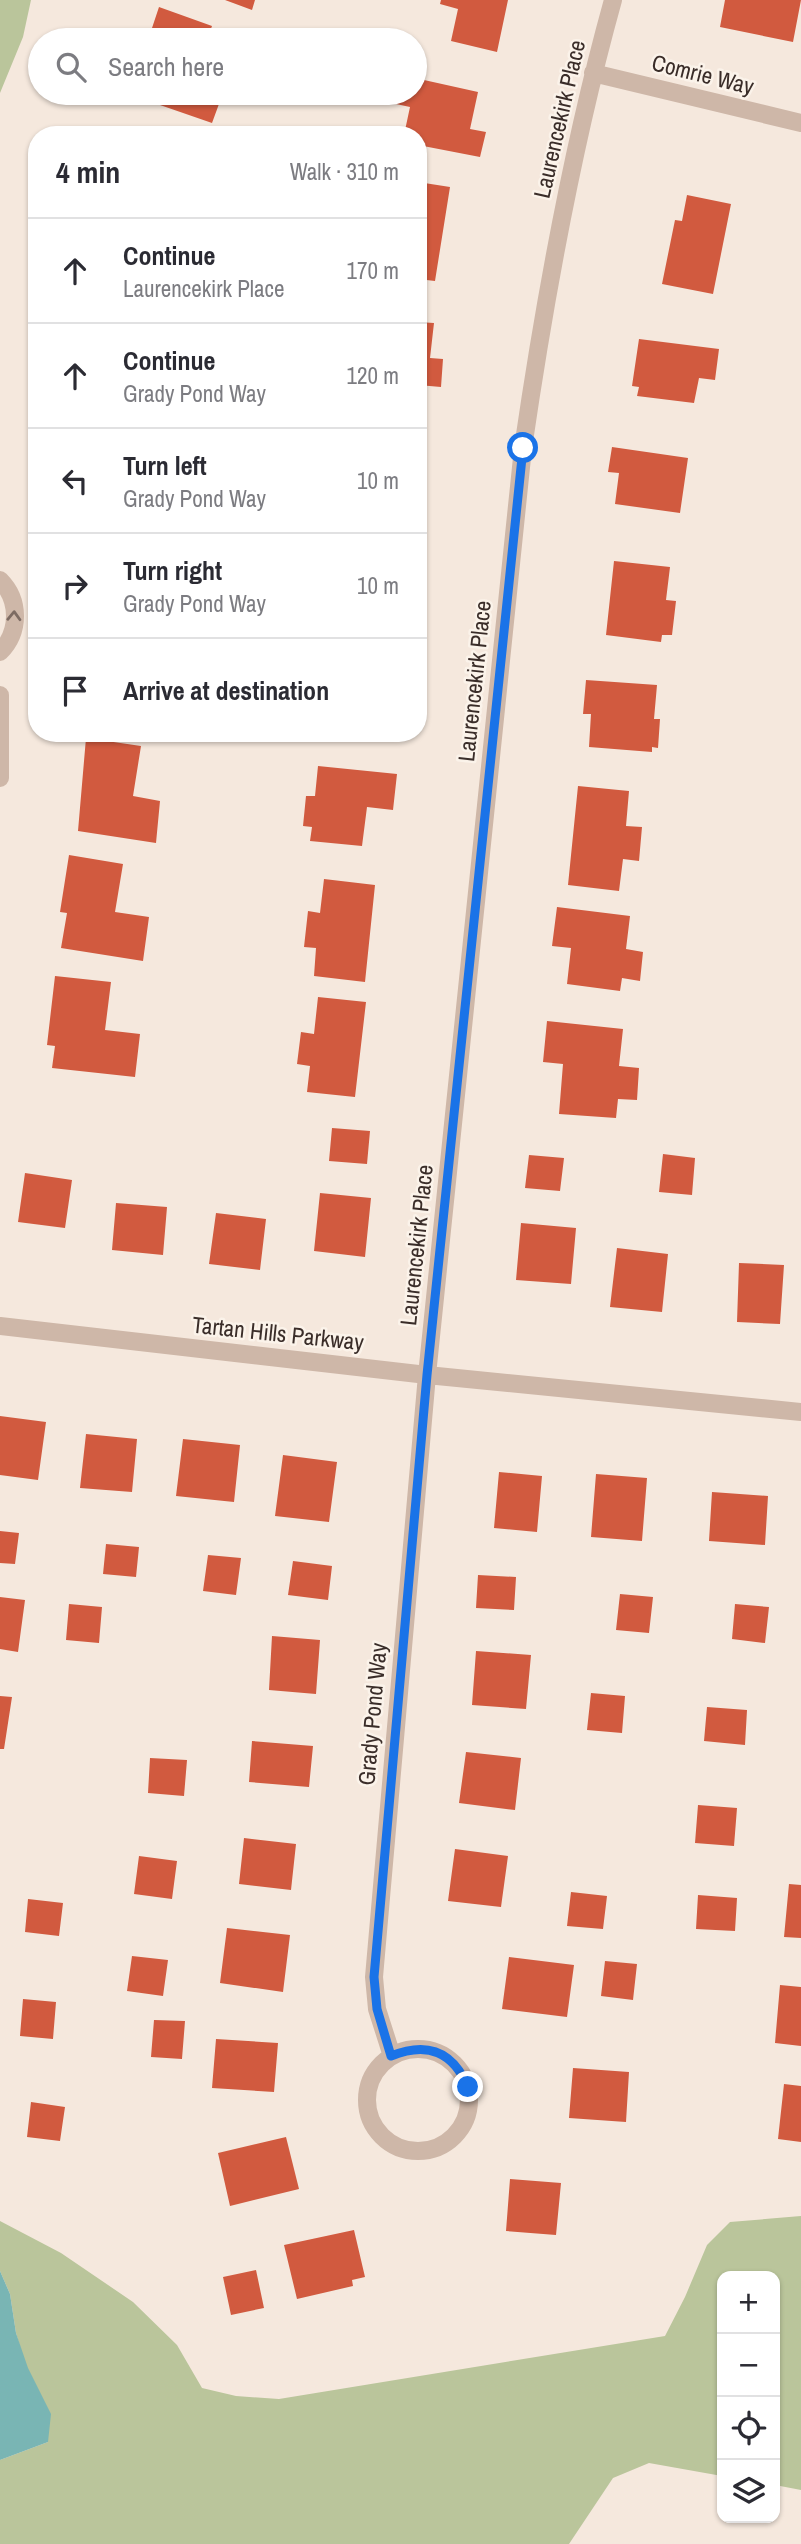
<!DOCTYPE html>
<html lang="en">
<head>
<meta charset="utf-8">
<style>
  :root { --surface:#fff; --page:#f7f7f7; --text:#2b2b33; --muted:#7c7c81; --line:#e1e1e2 }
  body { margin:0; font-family:"Archivo Narrow",sans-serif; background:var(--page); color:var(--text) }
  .controls { position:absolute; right:21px; bottom:21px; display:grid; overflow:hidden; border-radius:14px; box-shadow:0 2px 5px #0004 }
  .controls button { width:63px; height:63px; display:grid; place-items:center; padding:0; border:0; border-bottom:2px solid var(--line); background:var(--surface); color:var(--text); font:35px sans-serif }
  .stop { position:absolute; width:21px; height:21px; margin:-16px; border:5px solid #1a73e8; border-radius:50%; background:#fff }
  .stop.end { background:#1a73e8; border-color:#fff; box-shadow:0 2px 7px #0008 }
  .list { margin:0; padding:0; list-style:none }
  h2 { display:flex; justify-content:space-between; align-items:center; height:91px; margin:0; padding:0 28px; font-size:30px }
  h2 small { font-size:23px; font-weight:400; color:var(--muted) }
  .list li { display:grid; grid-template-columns:46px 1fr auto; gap:21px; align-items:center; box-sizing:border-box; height:105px; padding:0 28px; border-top:2px solid var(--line) }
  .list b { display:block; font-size:26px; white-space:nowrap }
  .list p { margin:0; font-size:23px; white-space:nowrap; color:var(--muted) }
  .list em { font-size:23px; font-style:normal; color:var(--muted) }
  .icon { flex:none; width:38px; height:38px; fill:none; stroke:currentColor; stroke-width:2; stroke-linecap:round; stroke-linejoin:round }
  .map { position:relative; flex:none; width:801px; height:2544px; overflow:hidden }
  .search { position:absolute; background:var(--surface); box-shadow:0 2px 5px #0004; left:28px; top:28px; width:399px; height:77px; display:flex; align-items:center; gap:18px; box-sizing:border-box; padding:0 24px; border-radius:38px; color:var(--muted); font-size:26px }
  .panel { position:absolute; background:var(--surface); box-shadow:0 2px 5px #0004; left:28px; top:126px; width:399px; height:616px; border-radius:28px }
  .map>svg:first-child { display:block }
  .green { fill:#bac59b }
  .water { fill:#79b5b4 }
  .building { fill:#d15a3f }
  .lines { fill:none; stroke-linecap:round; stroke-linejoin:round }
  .minor { stroke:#ceb7a8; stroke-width:18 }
  .oneway { stroke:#7d6b62 }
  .route { stroke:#1a73e8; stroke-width:9 }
  .labels { text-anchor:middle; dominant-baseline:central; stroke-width:5; stroke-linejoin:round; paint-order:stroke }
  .street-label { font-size:23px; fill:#3a2d29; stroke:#fbf3ea }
</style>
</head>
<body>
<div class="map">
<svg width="801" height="2544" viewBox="0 0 801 2544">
  <rect width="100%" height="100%" fill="#f5e8dd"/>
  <path class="green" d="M0,0H31L23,37L0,93Z
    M801,2216V2490L775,2485V2276H722V2476L649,2463L613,2478L569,2544H0V2460L48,2442L16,2333L10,2294L0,2271V2221L61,2253L133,2302L177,2345L202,2388L236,2396L279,2399L665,2336L685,2297L707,2245L730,2222Z"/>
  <path class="water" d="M0,2271L10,2294L16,2333L28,2368L51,2414L48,2442L0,2460Z"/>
  <path class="building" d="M225,0H255L252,10Z
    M441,0H508L497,52L451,41L458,9L440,4Z
    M725,0H801L793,42L720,27Z
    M159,7L212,26L207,40H148Z
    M415,78L478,92L470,129L486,132L480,157L418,145V135H404L410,107L396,104L399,93H415Z
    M135,93H223L212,123L134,96Z
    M418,182L450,187L435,281L418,279Z
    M687,195L731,204L713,294L662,284L675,220L682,221Z
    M418,322L434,323L430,358L443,359L441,387L418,385Z
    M639,339L719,349L715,380L699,378L694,403L637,396L639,387L632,386Z
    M612,447L688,458L680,513L615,504L619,473L608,472Z
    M614,561L670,567L666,600L676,601L672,635H662L661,642L606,635Z
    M586,680L657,685L654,719H660L658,748L652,747V752L589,747L591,714H583Z
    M86,738L141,746L133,796L160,801L156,843L78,831Z
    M318,766L397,774L393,810L367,807L362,846L310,841L312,827L303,826L306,796H315Z
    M578,786L629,791L626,826L642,827L639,861L623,859L619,891L568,885Z
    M69,855L123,864L115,912L149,917L143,961L61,948L67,913L60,912Z
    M324,879L375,885L365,982L314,976L316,948L304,947L308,911L320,913Z
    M557,907L630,916L626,949L643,952L640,981L622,978L620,991L567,984L571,948L552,946Z
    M55,976L111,982L105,1030L140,1034L135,1077L52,1068L55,1046L47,1045Z
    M318,997L366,1002L355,1097L307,1092L310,1066L297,1064L301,1032L314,1034Z
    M547,1021L623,1029L619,1066L639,1068L637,1100L618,1099L616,1118L559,1114L563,1064L543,1062Z
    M332,1128L370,1131L367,1164L329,1161Z
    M663,1154L695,1158L692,1195L659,1192Z
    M529,1155L564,1158L560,1191L525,1188Z
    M25,1173L72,1180L65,1228L18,1222Z
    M320,1193L371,1198L365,1257L314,1251Z
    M116,1203L167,1207L163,1255L112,1250Z
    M216,1213L266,1219L260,1270L209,1264Z
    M521,1223L576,1228L571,1284L516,1280Z
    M617,1248L668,1254L662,1312L610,1307Z
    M739,1263L784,1265L780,1324L737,1322Z
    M0,1416L46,1422L38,1480L0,1475Z
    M86,1434L137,1439L132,1492L80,1488Z
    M183,1439L240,1445L234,1502L176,1496Z
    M283,1455L337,1462L329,1522L275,1516Z
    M499,1472L542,1476L537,1532L494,1528Z
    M596,1474L647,1478L642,1541L591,1537Z
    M712,1492L768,1496L765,1545L709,1541Z
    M0,1531L19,1533L15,1564L0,1563Z
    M106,1544L139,1547L136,1577L103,1574Z
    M208,1555L241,1558L236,1595L203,1591Z
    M293,1561L332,1566L328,1600L288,1595Z
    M478,1575L516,1577L514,1610L476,1608Z
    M620,1594L653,1597L649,1633L616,1630Z
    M0,1597L25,1600L18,1652L0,1649Z
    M69,1604L102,1607L99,1643L66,1640Z
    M735,1604L769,1607L765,1643L732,1639Z
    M272,1636L320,1640L316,1694L269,1690Z
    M476,1651L531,1655L526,1709L472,1705Z
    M591,1693L625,1696L622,1733L587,1730Z
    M0,1696L12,1697L4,1749H0Z
    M707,1707L747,1710L745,1745L704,1741Z
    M252,1741L313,1746L309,1787L249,1782Z
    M466,1752L521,1758L515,1810L459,1803Z
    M150,1758L187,1760L184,1796L148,1793Z
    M698,1805L737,1808L734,1846L695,1843Z
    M244,1838L296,1844L291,1890L239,1884Z
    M455,1849L508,1856L501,1907L448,1901Z
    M139,1856L177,1861L172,1899L134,1894Z
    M789,1884L801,1885V1938L784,1937Z
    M571,1892L607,1896L603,1929L567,1926Z
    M698,1895L737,1898L735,1931L696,1929Z
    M28,1899L63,1903L59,1936L25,1932Z
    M227,1928L290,1935L283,1992L220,1983Z
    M132,1956L168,1960L163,1996L127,1991Z
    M509,1957L574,1965L567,2017L502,2009Z
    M605,1961L637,1964L633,2000L601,1996Z
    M780,1985L801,1987V2046L775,2043Z
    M23,1999L56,2002L53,2039L20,2036Z
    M154,2020L185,2021L182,2059L151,2057Z
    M216,2039L278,2043L274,2092L212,2088Z
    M573,2068L629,2072L626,2122L569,2118Z
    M784,2084L801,2086V2142L778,2139Z
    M31,2102L65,2107L60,2141L27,2137Z
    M286,2137L299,2189L230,2206L218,2153Z
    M510,2179L561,2183L556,2235L506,2231Z
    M354,2230L365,2277L352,2280L353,2286L297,2299L284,2245Z
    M256,2270L264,2308L231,2315L223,2277Z"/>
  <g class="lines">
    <path class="minor" d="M593,73L801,123
      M0,580C20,600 20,632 0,652
      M0,695V778
      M0,1326L427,1375L801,1412
      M367 2100a51 51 0 1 1 102 0a51 51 0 1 1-102 0Z
      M392,2056L377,2009L374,1977L427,1375L523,448C545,297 572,147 613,0"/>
  </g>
  <defs><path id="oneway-chevron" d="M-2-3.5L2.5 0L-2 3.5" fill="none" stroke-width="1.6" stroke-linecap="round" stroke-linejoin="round" transform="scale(1.75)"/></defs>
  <use class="oneway" href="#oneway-chevron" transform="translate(14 616) rotate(-88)"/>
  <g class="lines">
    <path class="route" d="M468,2087C453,2052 428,2041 391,2056L377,2009L374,1977L427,1375L523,448"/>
  </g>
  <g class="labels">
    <g class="street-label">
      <text transform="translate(703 74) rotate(14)">Comrie Way</text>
      <text transform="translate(559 119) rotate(-77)">Laurencekirk Place</text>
      <text transform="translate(474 681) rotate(-84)">Laurencekirk Place</text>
      <text transform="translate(416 1245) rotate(-84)">Laurencekirk Place</text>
      <text transform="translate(278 1333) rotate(6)">Tartan Hills Parkway</text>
      <text transform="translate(372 1714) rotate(-85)">Grady Pond Way</text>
    </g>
  </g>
</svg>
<div class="controls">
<button>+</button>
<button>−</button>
<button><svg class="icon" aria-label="locate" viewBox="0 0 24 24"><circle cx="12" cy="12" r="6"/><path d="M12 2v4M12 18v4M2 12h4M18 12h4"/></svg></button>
<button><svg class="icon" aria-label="layers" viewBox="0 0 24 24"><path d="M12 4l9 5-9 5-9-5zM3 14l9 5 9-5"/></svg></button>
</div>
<div class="stop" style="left:523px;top:448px"></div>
<div class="stop end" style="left:468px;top:2087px"></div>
<div class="search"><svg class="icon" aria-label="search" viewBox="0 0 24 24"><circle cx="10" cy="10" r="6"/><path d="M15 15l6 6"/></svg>Search here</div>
<section class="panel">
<h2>4 min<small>Walk · 310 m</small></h2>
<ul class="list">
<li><svg class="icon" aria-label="ahead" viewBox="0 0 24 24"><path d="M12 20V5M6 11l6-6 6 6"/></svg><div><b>Continue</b><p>Laurencekirk Place</p></div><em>170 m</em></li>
<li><svg class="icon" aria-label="ahead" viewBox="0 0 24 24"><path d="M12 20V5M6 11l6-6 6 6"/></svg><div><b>Continue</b><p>Grady Pond Way</p></div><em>120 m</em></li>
<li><svg class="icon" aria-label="left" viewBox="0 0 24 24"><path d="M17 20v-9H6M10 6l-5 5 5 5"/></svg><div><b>Turn left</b><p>Grady Pond Way</p></div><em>10 m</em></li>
<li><svg class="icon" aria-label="right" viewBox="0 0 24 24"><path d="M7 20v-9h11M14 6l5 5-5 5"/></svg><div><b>Turn right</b><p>Grady Pond Way</p></div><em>10 m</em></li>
<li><svg class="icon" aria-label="arrive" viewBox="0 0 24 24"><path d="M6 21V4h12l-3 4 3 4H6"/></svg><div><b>Arrive at destination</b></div></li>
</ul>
</section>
</div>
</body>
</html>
